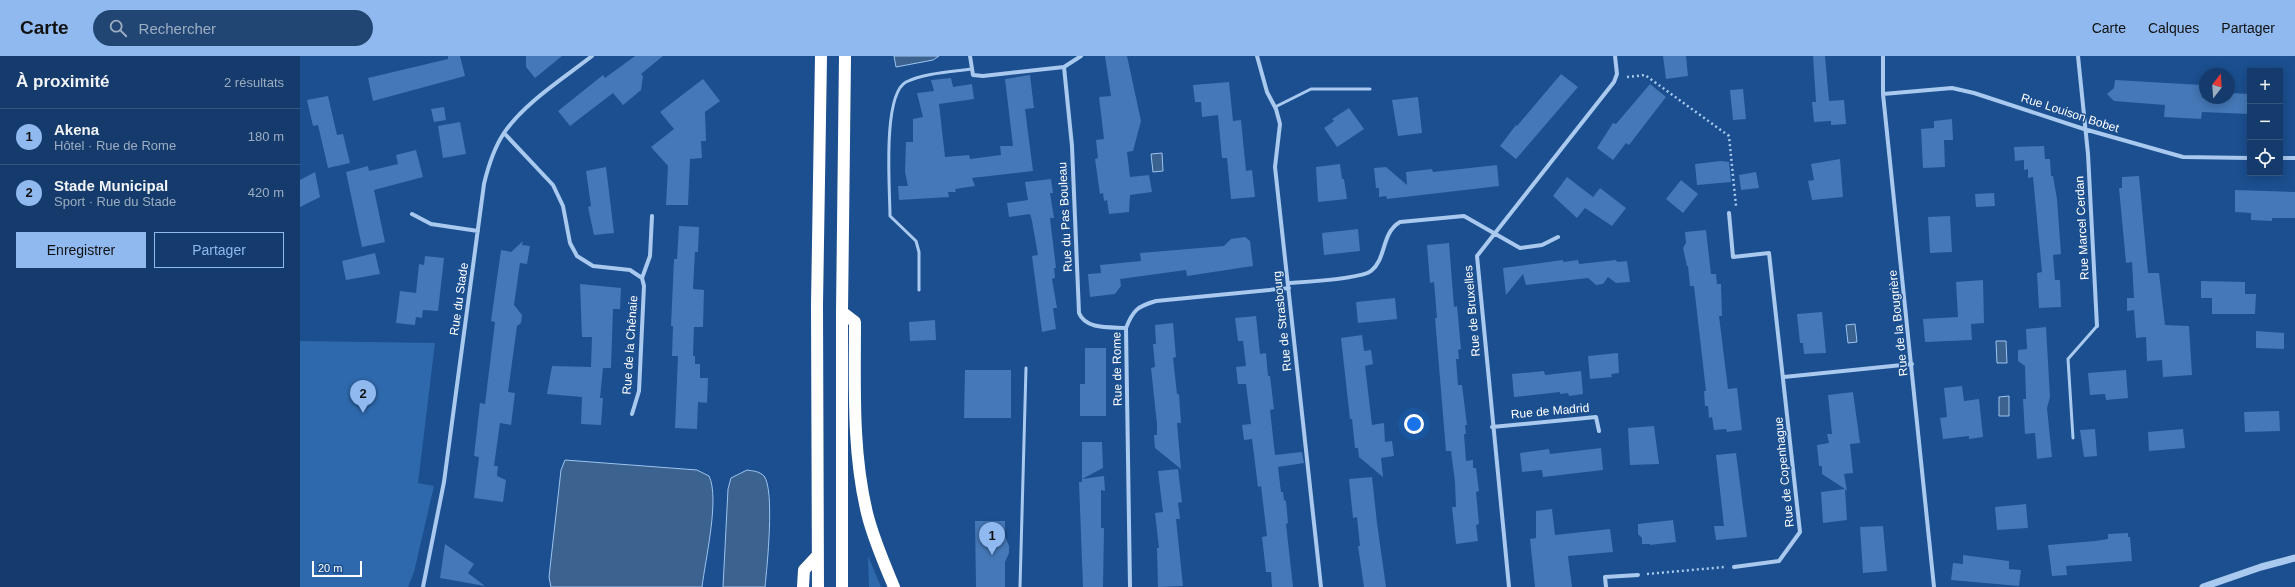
<!DOCTYPE html>
<html lang="fr">
<head>
<meta charset="utf-8">
<style>
  :root { --surface:#143b6b; --page:#214673; --text:#f1f3f6; --muted:#9dadc1; --line:#33557e; --accent:#90b9f0 }
  body { margin:0; font-family:Helvetica,sans-serif; background:var(--page); color:var(--text) }
  .controls { position:absolute; right:12px; top:12px; display:grid; overflow:hidden; border-radius:0px; box-shadow:0 2px 10px #0003 }
  .controls button { width:36px; height:36px; display:grid; place-items:center; padding:0; border:0; border-bottom:1px solid var(--line); background:var(--surface); color:var(--text); font:20px sans-serif }
  .compass { position:absolute; left:1899px; top:12px; width:36px; height:36px; border-radius:50%; background:var(--surface); box-shadow:0 2px 10px #0003; rotate:17deg }
  .scale { position:absolute; left:12px; bottom:10px; width:50px; box-sizing:border-box; padding-left:4px; border:2px solid #fff; border-top:0; font-size:11px; line-height:14px; white-space:nowrap; color:#fff; -webkit-text-stroke:3px #1b4f8f; paint-order:stroke }
  .you { position:absolute; left:1114px; top:368px; width:14px; height:14px; margin:-10px; border:3px solid #fff; border-radius:50%; background:#1a73e8; box-shadow:0 0 0 6px #1a73e833 }
  .badge { display:grid; place-items:center; width:26px; height:26px; border-radius:50%; background:var(--accent); color:#111; font-size:13px; font-weight:700 }
  .pin { position:absolute; translate:-50% -33px; filter:drop-shadow(0 1px 2px #0008) }
  .pin::after { content:''; position:absolute; top:21px; width:14px; height:12px; background:inherit; clip-path:polygon(0 0,100% 0,50% 100%) }
  .list { margin:0; padding:0; list-style:none }
  h2 { display:flex; justify-content:space-between; align-items:center; height:52px; margin:0; padding:0 16px; font-size:17px }
  h2 small { font-size:13px; font-weight:400; color:var(--muted) }
  .list li { display:grid; grid-template-columns:26px 1fr auto; gap:12px; align-items:center; box-sizing:border-box; height:56px; padding:0 16px; border-top:1px solid var(--line) }
  .list b { display:block; font-size:15px; white-space:nowrap }
  .list p { margin:0; font-size:13px; white-space:nowrap; color:var(--muted) }
  .list em { font-size:13px; font-style:normal; color:var(--muted) }
  .actions { display:flex; gap:8px; padding:12px 16px }
  .actions a { flex:1; padding:9px 0; border:1px solid var(--accent); border-radius:0px; text-align:center; font-size:14px; color:var(--accent) }
  .actions .main { background:var(--accent); color:#111 }
  .icon { flex:none; width:22px; height:22px; fill:none; stroke:currentColor; stroke-width:2; stroke-linecap:round; stroke-linejoin:round }
  .map { position:relative; flex:none; width:1995px; height:531px; overflow:hidden }
  header { display:flex; align-items:center; gap:24px; box-sizing:border-box; height:56px; padding:0 20px; background:var(--accent); color:#111 }
  header strong { font-size:19px }
  nav { display:flex; gap:22px; margin-inline-start:auto; font-size:14px }
  .search { width:280px; height:36px; background:var(--page); display:flex; align-items:center; gap:10px; box-sizing:border-box; padding:0 14px; border-radius:22px; color:var(--muted); font-size:15px }
  main { display:flex }
  aside { flex:1; background:var(--surface) }
  .map>svg:first-child { display:block }
  .green { fill:#2e69ad }
  .water { fill:#3c6290; stroke:#9cc4f0 }
  .building { fill:#4478b7 }
  .lines { fill:none; stroke-linecap:round; stroke-linejoin:round }
  .path { stroke:#a9c9ee; stroke-width:2.5; stroke-dasharray:2 3; stroke-linecap:butt }
  .service { stroke:#a9c9ee; stroke-width:3 }
  .minor { stroke:#a9c9ee; stroke-width:4 }
  .tertiary { stroke:#a9c9ee; stroke-width:7 }
  .motorway { stroke:#fff; stroke-width:12 }
  .labels { text-anchor:middle; dominant-baseline:central; stroke-width:3; stroke-linejoin:round; paint-order:stroke }
  .street-label { font-size:12px; fill:#fff; stroke:#1b4f8f }
</style>
</head>
<body>
<header>
<strong>Carte</strong>
<div class="search"><svg class="icon" aria-label="search" viewBox="0 0 24 24"><circle cx="10" cy="10" r="6"/><path d="M15 15l6 6"/></svg>Rechercher</div>
<nav><a>Carte</a><a>Calques</a><a>Partager</a></nav>
</header>
<main>
<aside>
<h2>À proximité<small>2 résultats</small></h2>
<ul class="list">
<li><span class="badge">1</span><div><b>Akena</b><p>Hôtel · Rue de Rome</p></div><em>180 m</em></li>
<li><span class="badge">2</span><div><b>Stade Municipal</b><p>Sport · Rue du Stade</p></div><em>420 m</em></li>
</ul>
<div class="actions"><a class="main">Enregistrer</a><a>Partager</a></div>
</aside>
<div class="map">
<svg width="1995" height="531" viewBox="0 0 1995 531">
  <rect width="100%" height="100%" fill="#1b4f8f"/>
  <path class="green" d="M0,285L135,287L118,427L134,430L114,516L108,531H0Z
    M568,500L581,531H569Z"/>
  <path class="water" d="M594,0H639L633,4L596,11Z
    M862,97L863,115L853,116L851,98Z
    M1555,268L1557,286L1548,287L1546,269Z
    M1696,285H1706L1707,307H1697Z
    M1709,340V360H1699V341Z
    M265,404L397,414L409,420C420,442 405,505 402,531H251L249,521L261,414Z
    M447,414C453,415 459,415 464,420C475,434 467,511 465,531H423L428,433L431,422Z"/>
  <path class="building" d="M148,0H160L165,20L73,45L68,22L148,3Z
    M226,0H262L235,22L226,11Z
    M335,0H363L341,18L343,20L341,34L323,49L313,37L270,70L258,55L303,19L305,22Z
    M805,0H827L841,65L833,95L827,96L830,121L849,119L852,136L830,139L829,156L809,158L807,144L804,145L803,137L800,138L795,103L798,102L796,84L804,83L799,41L811,40Z
    M1363,0H1386L1388,20L1366,23Z
    M1513,0H1525L1529,45L1544,44L1546,68L1531,69V65L1514,66L1512,46H1516Z
    M1261,18L1278,31L1216,103L1200,90L1216,69L1217,70Z
    M730,19L734,52L725,53L733,115L672,122L675,130L655,133L656,136H648L649,141L599,144L598,130H608L605,116L606,86H613V63L623,61L617,37L634,35L631,24L651,22L653,31L672,28L674,43L639,48L645,101L669,99L670,103L701,99L700,90H713L705,23Z
    M403,23L420,45L405,56L406,85H401L402,102L390,103L388,149H366L368,110L351,91L374,73L360,56Z
    M1815,24L1902,29V42H1929V37L1950,38L1949,58L1902,56L1901,63L1864,61L1865,49L1814,45L1807,38L1814,32Z
    M929,26L933,65L941,64L946,115L952,114L955,141L931,143L927,102H922L918,59L902,61L901,46H895L893,29Z
    M1350,28L1366,41L1329,89L1326,87L1313,104L1297,92L1313,67L1316,68Z
    M1443,33L1446,63L1433,64L1430,34Z
    M28,40L37,79L43,78L50,107L28,112L18,69L13,70L7,44Z
    M1118,41L1122,77L1098,80L1092,44Z
    M144,51L146,64L134,66L131,53Z
    M1049,52L1064,73L1037,91L1024,72L1034,65L1032,63Z
    M1652,63L1653,84H1644L1645,111L1623,112L1621,73L1634,72V65Z
    M160,66L166,98L143,102L138,70Z
    M1744,90L1745,103H1750L1751,120H1753L1757,143L1761,198L1753,199L1755,224H1760L1761,251L1739,252L1737,217L1742,216L1733,121L1728,122V113L1724,114V104L1715,105L1714,91Z
    M116,94L123,121L74,134L85,186L62,191L46,116L68,110L69,115L98,108L96,99Z
    M1540,103L1543,141L1512,144L1508,125L1514,124L1511,108Z
    M1421,105L1429,106L1431,126L1397,129L1395,108Z
    M1040,108L1042,123H1044L1047,143L1018,146L1016,111Z
    M1197,109L1199,130L1087,143L1086,140L1079,141V132H1076L1074,112L1086,111L1107,129L1106,116L1132,113L1133,116Z
    M306,111L314,177L294,179L288,151L291,150L286,115Z
    M15,116L20,141L0,151V124Z
    M1456,116L1459,132L1441,134L1439,119Z
    M1839,120L1848,217H1859L1865,269L1889,270L1892,319L1863,321L1862,304L1847,305L1846,281L1836,282L1834,254L1827,255V242H1834L1832,206L1826,207L1819,132H1822V121Z
    M1267,121L1293,141L1300,132L1326,152L1312,170L1285,152L1277,162L1253,140Z
    M751,123L753,137H750L754,162H750L756,212H754L755,222L752,223L757,252H753L756,273L742,276L732,200L738,199L732,165L730,158L709,161L707,147L728,144L725,126Z
    M1381,124L1398,138L1383,157L1366,143Z
    M1935,134L1995,136V162H1972V165L1951,164V157L1935,156Z
    M1694,137L1695,150L1676,151L1675,138Z
    M1650,160L1652,196L1630,197L1628,161Z
    M379,170L399,171L398,196H395L393,233L404,234L403,271H394L393,300H395V308H400V322H408L407,347L398,346L397,373L375,372L378,300H372L373,270H371L374,203H377Z
    M1058,173L1060,195L1024,199L1022,177Z
    M1406,174L1411,218H1416L1417,228H1421L1422,260H1419L1428,333L1437,332L1442,374L1427,376L1426,373L1414,374L1412,361L1409,362L1408,350H1405L1404,335H1406L1394,230H1390L1388,210H1387L1383,192L1386,187L1385,176Z
    M945,181L950,185L953,210L887,220L886,214L820,223L821,230L815,238L790,241L788,218L801,217L800,209L841,205L840,197L924,190L931,183Z
    M223,185L222,189L230,190L227,208L220,207L214,249L222,259L221,267L217,270L208,336L215,337L211,369L200,367L194,410H198L197,420L206,424L203,446L174,442L179,401L174,400L180,347L185,348L195,266L191,265L201,194L211,196Z
    M1149,187L1154,251L1157,250L1161,293L1158,294L1159,303H1156L1158,329H1162L1167,369H1165L1166,378H1164L1166,405L1173,404V412H1176L1179,435L1176,436L1179,468L1176,469L1178,485L1156,488L1152,451H1156L1155,426L1151,395H1146L1135,262H1137L1134,226L1130,227L1127,189Z
    M75,197L80,218L46,224L42,205Z
    M125,200L144,202L138,255L123,254L122,262L116,261L115,269L96,267L100,235L116,237L119,208L124,209Z
    M1263,204V206L1278,204L1279,208L1316,204L1317,206L1327,205L1330,226L1316,227L1308,221L1303,228L1296,229L1288,222L1226,229L1223,218L1206,239L1203,212Z
    M1683,224L1684,267L1671,268L1672,284L1625,286L1623,263L1658,261L1656,226Z
    M1901,225L1945,226V238H1956L1955,258H1912V242H1901Z
    M280,228L321,232L320,253H313L311,312H303L300,342H303L301,369L281,368L282,341L247,338L252,310L291,311L292,281H282Z
    M1095,242L1097,263L1058,267L1056,246Z
    M1522,256L1526,297L1504,298L1503,287H1500L1497,258Z
    M956,260L960,298L966,297L968,320H970L974,353L970,354L975,399L1002,396L1004,407L978,411L981,436H983L984,444L986,445L988,467L986,468L993,531H972L971,516H966L962,481L967,480L961,430L958,431L952,383L944,384L942,369L951,368L946,328H938L936,311L946,310L943,285H938L935,262Z
    M635,264L636,284L610,285L609,266Z
    M873,267L876,301L873,302L877,338H879L881,367H877L881,413L855,392L854,379H857V368L851,312L855,311L853,288H856L855,269Z
    M1746,271L1750,341L1747,352L1752,401L1737,403L1735,377L1725,378L1723,343H1726L1725,310L1718,305V294L1727,293L1726,273Z
    M1956,275L1984,277V293L1956,292Z
    M1062,279L1064,295L1071,294L1073,308L1065,310L1072,369L1084,367L1085,386L1092,385L1094,400L1081,402L1083,421L1059,401L1058,392H1055L1052,363H1050L1041,282Z
    M785,292H806V360H780V328H785Z
    M1318,297L1319,317L1311,318L1312,321L1290,323L1288,300Z
    M665,314H711V362H664Z
    M1826,314L1828,342L1806,344L1805,338L1790,339L1788,317Z
    M1244,315L1245,319L1281,315L1283,338L1269,340L1268,337L1260,338V336L1214,341L1212,318Z
    M1662,330L1664,345L1679,343L1683,381L1669,383V380L1643,383L1640,362L1647,361L1644,332Z
    M1553,336L1560,387L1550,388L1553,417L1544,418L1547,435L1545,433L1547,464L1523,467L1521,436L1545,433L1522,418V410H1519L1517,389L1529,387L1527,378H1532L1528,339Z
    M1979,355L1980,375L1945,376L1944,356Z
    M1354,370L1359,408L1330,409L1328,372Z
    M1795,373L1797,400L1784,401L1780,374Z
    M1883,373L1885,392L1849,395L1848,376Z
    M782,386H802L803,412L782,423L804,420L805,435L801,434V472H804L803,531H783L779,426H782Z
    M1301,392L1303,414L1243,421L1242,414L1222,416L1220,397L1249,393L1250,398Z
    M1436,397L1447,481L1416,484L1414,470H1424L1416,399Z
    M878,413L882,446L878,447L880,463H876L883,530L858,531L857,492H859L855,457L863,456L858,415Z
    M1072,421L1077,467L1086,531H1064L1058,490H1060L1057,461L1053,462L1049,423Z
    M1726,448L1728,472L1697,474L1695,451Z
    M1252,453L1255,479L1310,473L1313,496L1268,500L1272,531H1235L1230,483L1236,482V455Z
    M1373,464L1376,486L1350,489V488H1342V482L1338,478V468Z
    M675,465H705V480L709,490V497L705,506V531H676Z
    M1583,470L1587,515L1563,517L1560,471Z
    M1828,477V481H1830L1832,505L1766,510L1767,519L1752,520L1748,489L1795,485L1808,483V478Z
    M145,488L174,508L168,517L185,530L140,522Z
    M1663,499L1709,505V513L1721,514L1719,530L1651,524L1653,507L1663,508Z"/>
  <g class="lines">
    <path class="path" d="M1327,21L1345,19L1429,80L1436,150
      M1347,518L1425,511"/>
    <path class="service" d="M975,51L1011,33H1070
      M619,234V196L616,185L590,160C590,135 582,39 606,26C625,17 651,16 672,13
      M1773,382L1768,303L1797,270
      M720,531L726,312"/>
    <path class="minor" d="M670,0L673,19L683,20L764,11L781,0
      M957,0L967,36L976,53L980,68L975,111L1021,531
      M1583,0V38L1634,531
      M1778,0L1788,98L1797,270
      M764,11L772,90L779,257C786,274 810,271 826,272
      M1583,38L1652,32L1674,37L1784,73L1883,101L1950,102
      M204,77L253,129L263,150L270,187L277,200L293,210L330,214L342,222L344,230L339,335L332,358
      M1980,102H1995
      M1429,157L1433,201L1469,197L1500,476L1479,505L1434,511
      M112,158L131,168L178,175
      M342,222L350,200L352,160
      M989,227C1004,226 1061,223 1071,215C1087,202 1081,177 1100,166L1164,160L1220,192L1242,189L1258,181
      M1484,321L1612,308
      M1192,371L1296,361L1299,375
      M123,531L144,426L184,128C188,111 194,92 204,77C224,47 264,22 292,0
      M830,531L826,272C833,254 838,250 856,245L989,232
      M1209,531L1177,200L1314,26L1317,18L1315,0
      M1306,531L1305,521L1338,519"/>
    <path class="tertiary" d="M1903,531L1961,511L1995,502"/>
    <path class="motorway" d="M542,256L555,266C555,329 552,395 567,457C573,482 584,507 594,531
      M503,531L504,514L517,500
      M518,531L517,249L521,0
      M542,531V256L545,0"/>
  </g>
  <g class="labels">
    <g class="street-label">
      <text transform="translate(1770 57) rotate(18)">Rue Louison Bobet</text>
      <text transform="translate(765 161) rotate(-93)">Rue du Pas Bouleau</text>
      <text transform="translate(1782 172) rotate(-93)">Rue Marcel Cerdan</text>
      <text transform="translate(159 243) rotate(-82)">Rue du Stade</text>
      <text transform="translate(1172 255) rotate(-95)">Rue de Bruxelles</text>
      <text transform="translate(982 265) rotate(-96)">Rue de Strasbourg</text>
      <text transform="translate(1598 267) rotate(-96)">Rue de la Bougrière</text>
      <text transform="translate(330 289) rotate(-86)">Rue de la Chênaie</text>
      <text transform="translate(817 313) rotate(-91)">Rue de Rome</text>
      <text transform="translate(1250 355) rotate(-5)">Rue de Madrid</text>
      <text transform="translate(1484 416) rotate(-96)">Rue de Copenhague</text>
    </g>
  </g>
</svg>
<div class="controls">
<button>+</button>
<button>−</button>
<button><svg class="icon" aria-label="locate" viewBox="0 0 24 24"><circle cx="12" cy="12" r="6"/><path d="M12 2v4M12 18v4M2 12h4M18 12h4"/></svg></button>
</div>
<svg class="compass" viewBox="-18 -18 36 36"><path d="M0-13l5 13h-10z" fill="#e53935"/><path d="M0 13l5-13h-10z" fill="#9dadc1"/></svg>
<div class="scale">20 m</div>
<div class="you"></div>
<div class="pin badge" style="left:692px;top:499px">1</div>
<div class="pin badge" style="left:63px;top:357px">2</div>
</div>
</main>
</body>
</html>
